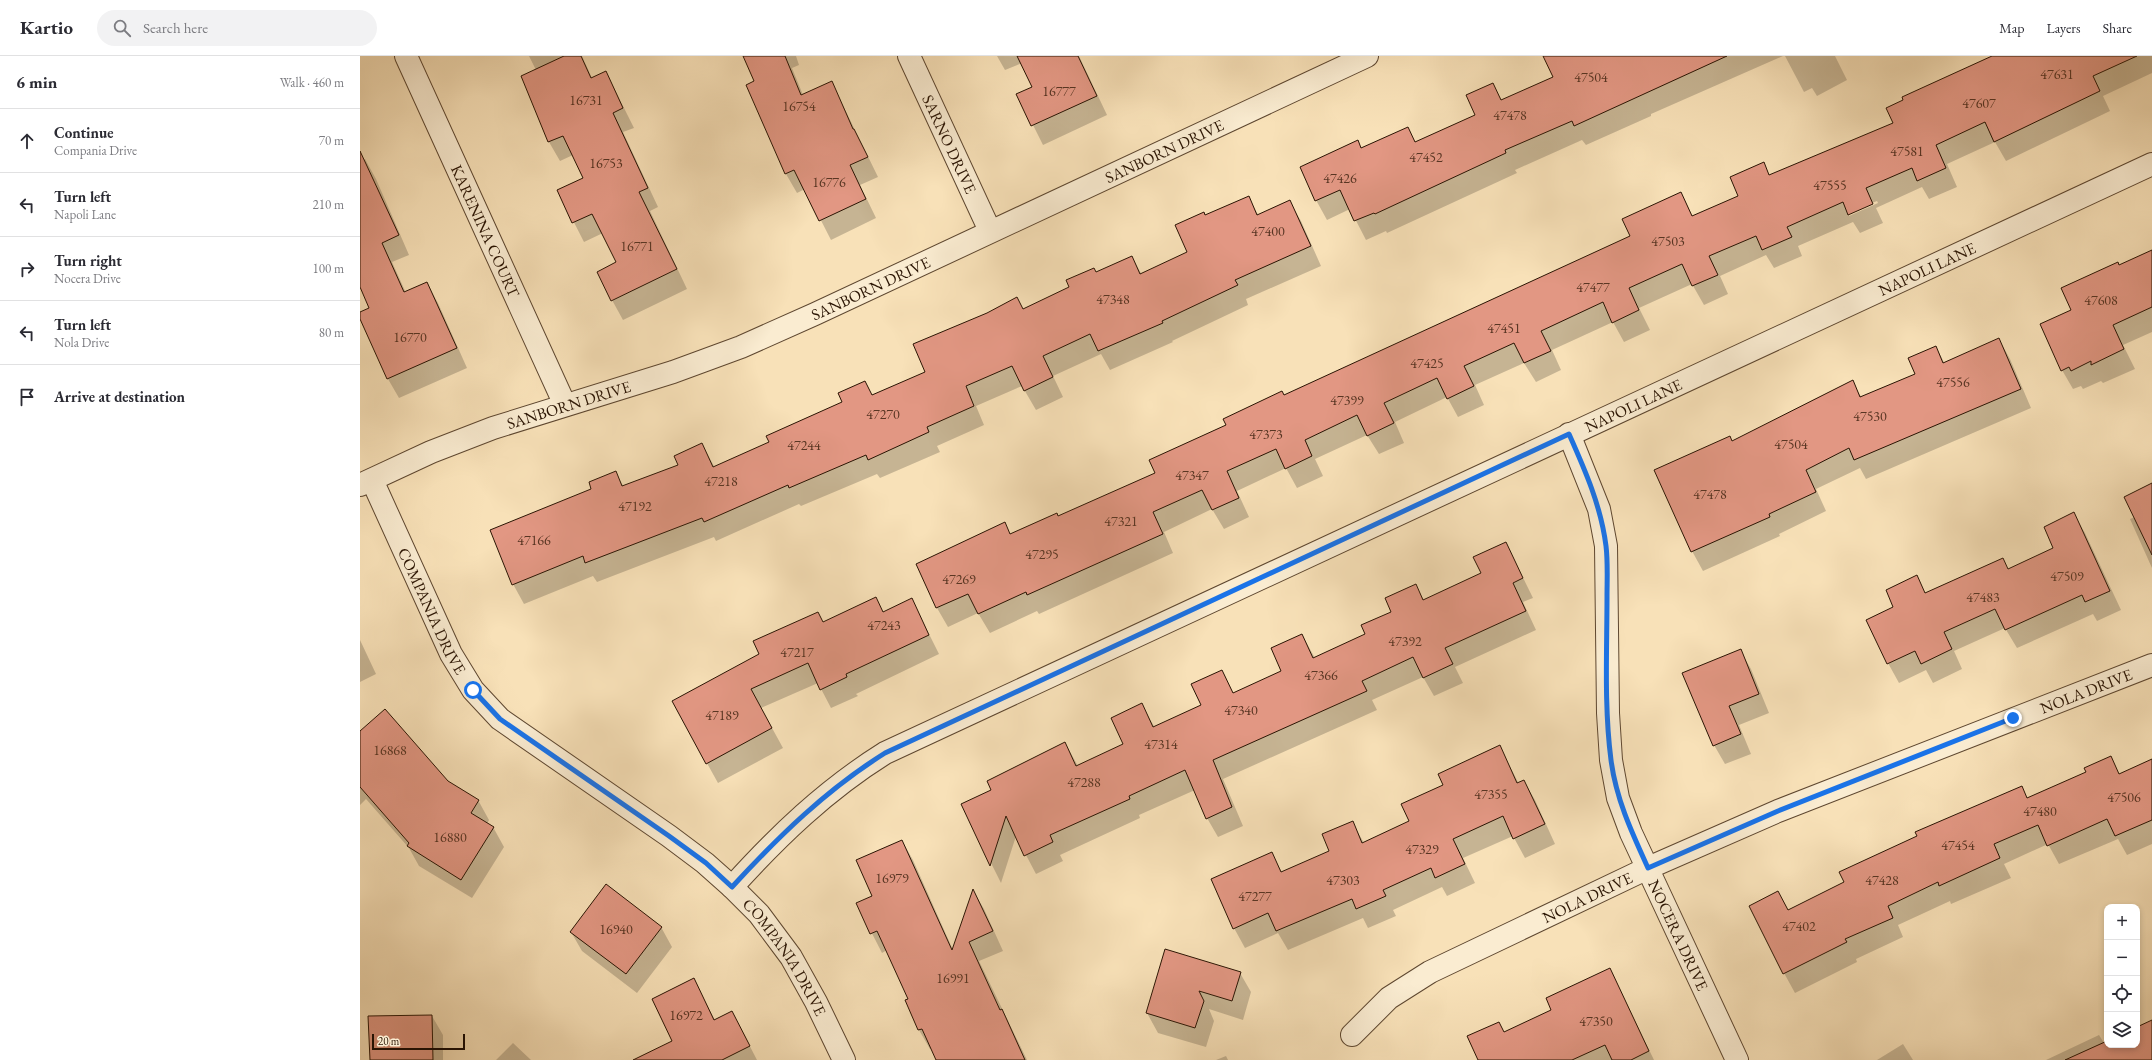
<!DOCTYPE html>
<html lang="en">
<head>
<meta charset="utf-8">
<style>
  :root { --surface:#fff; --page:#f2f2f3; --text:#2b2b33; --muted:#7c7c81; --line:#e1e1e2 }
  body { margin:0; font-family:"EB Garamond",serif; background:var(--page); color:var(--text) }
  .controls { position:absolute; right:12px; bottom:12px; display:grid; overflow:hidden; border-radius:8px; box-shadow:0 2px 6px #0003 }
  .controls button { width:36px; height:36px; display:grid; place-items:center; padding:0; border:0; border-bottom:1px solid var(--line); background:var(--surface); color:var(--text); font:20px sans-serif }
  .scale { position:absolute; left:12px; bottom:10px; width:93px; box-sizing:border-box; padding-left:4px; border:2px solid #2a1403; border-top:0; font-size:11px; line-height:14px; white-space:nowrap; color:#2a1403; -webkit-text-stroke:3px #faecd1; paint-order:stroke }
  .stop { position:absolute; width:12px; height:12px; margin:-9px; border:3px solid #1a73e8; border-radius:50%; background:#fff }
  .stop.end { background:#1a73e8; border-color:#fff; box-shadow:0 1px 4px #0008 }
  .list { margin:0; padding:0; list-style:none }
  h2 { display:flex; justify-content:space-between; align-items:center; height:52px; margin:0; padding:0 16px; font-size:17px }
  h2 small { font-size:13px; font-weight:400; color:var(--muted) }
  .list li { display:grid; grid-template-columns:26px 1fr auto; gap:12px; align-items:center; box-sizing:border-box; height:64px; padding:0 16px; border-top:1px solid var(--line) }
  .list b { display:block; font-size:15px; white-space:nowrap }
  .list p { margin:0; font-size:13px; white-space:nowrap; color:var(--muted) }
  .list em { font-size:13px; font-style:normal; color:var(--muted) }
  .icon { flex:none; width:22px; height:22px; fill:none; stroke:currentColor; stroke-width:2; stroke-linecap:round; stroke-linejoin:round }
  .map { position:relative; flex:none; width:1792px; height:1004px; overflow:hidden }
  header { display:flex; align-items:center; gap:24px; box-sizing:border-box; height:56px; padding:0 20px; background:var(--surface); border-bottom:1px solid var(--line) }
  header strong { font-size:19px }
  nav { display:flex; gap:22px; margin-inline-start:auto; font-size:14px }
  .search { width:280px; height:36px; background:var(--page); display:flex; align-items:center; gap:10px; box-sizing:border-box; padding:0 14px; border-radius:22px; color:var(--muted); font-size:15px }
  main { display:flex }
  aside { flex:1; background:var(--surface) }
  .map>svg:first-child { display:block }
  .shadow { fill:#0003; fill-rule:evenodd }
  .building { fill:#e29783; stroke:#2a1403 }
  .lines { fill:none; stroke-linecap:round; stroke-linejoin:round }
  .minor-casing { stroke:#5e4730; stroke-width:24 }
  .minor { stroke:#faecd1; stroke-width:22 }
  .route { stroke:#1a73e8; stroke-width:5 }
  .labels { text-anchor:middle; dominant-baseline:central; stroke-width:3.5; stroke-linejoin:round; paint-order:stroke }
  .number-label { font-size:14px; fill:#583523 }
  .street-label { font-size:16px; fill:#2a1403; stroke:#faecd1 }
</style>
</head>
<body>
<header>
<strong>Kartio</strong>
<div class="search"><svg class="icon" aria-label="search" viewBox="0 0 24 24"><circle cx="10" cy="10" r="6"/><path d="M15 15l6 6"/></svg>Search here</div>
<nav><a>Map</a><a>Layers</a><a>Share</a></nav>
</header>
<main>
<aside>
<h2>6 min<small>Walk · 460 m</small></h2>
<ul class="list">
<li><svg class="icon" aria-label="ahead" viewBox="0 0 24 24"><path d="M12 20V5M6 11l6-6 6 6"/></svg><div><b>Continue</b><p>Compania Drive</p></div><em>70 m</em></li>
<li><svg class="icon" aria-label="left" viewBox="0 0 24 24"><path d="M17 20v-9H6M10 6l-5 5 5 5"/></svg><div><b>Turn left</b><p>Napoli Lane</p></div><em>210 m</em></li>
<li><svg class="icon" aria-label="right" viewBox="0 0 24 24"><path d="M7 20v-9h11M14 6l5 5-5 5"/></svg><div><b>Turn right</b><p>Nocera Drive</p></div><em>100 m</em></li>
<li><svg class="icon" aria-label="left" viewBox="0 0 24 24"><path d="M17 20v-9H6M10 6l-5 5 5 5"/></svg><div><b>Turn left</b><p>Nola Drive</p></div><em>80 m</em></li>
<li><svg class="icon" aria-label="arrive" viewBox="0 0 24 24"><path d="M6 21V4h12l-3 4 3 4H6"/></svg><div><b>Arrive at destination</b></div></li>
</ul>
</aside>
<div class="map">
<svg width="1792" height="1004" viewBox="0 0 1792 1004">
  <rect width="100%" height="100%" fill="#f8e1b8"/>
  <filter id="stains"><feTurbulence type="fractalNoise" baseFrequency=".005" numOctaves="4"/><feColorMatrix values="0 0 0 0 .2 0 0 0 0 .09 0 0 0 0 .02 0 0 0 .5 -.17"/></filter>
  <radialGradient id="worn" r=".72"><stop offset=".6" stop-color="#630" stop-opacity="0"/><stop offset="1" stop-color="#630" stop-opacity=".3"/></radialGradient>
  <path class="shadow" d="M169,0H222L232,22L246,16L274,72L263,76L298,151L290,155L327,233L263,264L252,244L257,207L243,177L224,186L198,135L224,123L213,99L200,105L189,86L162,20L176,14Z
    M384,0H436L439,9L432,12L443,39L472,27L518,121L500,129L516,162L471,184L445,133L437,137L426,118L387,29L395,25Z
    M637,0H719L747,59L683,89L658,39L673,31L662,7L645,14Z
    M1184,0H1423L1291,58V60L1226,89L1222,84L1155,114L1157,117L1027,177L1026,175L1006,184L990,153L967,164L956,144L997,86L1002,93L1048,72L1056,87L1116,59L1133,28L1142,45L1194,22Z
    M1425,0H1475L1487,24L1457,40L1452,32L1444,36Z
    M1634,0H1792V17L1743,40L1750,55L1646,105L1635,86L1587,108L1597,131L1569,143L1562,131L1516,152L1523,167L1500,177L1493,166L1438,190L1442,200L1414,212L1406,199L1360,220L1368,238L1344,249L1332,228L1279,252L1290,274L1264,286L1253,266L1192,294L1201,314L1176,326L1164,307L1115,329L1124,349L1098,361L1087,341L1035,366L1044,387L1019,398L1007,379L955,403L963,420L937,432L926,412L877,435L889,461L864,473L852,453L804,476L813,497L679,558L677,555L630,577L618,557L588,571L577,552L557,508L644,467L651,479L698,462L797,418L867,369L924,340L1271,180L1321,137L1333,161L1380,140L1404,108L1410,120L1534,67ZM1517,145L1518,147L1489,160V157Z
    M5,103L16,123L49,199L32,206L46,237L67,227L78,247L107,312L39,342L28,323L0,261V257L11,252L0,228V106Z
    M888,141L899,160L930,146L941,165L961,210L886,243L888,249L812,285L813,286L750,314L741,298L693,320L703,341L676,354L662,330L616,350L624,369L577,390L580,396L520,422L517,418L441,450L439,448L356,485L354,481L237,526L233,520L164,548L153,528L233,433L255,416L264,431L320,409L342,388L355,412L411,387L484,347L505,326L513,340L567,317L663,254L772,201L782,219L828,196L845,160Z
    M1792,195V276L1763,289L1775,313L1743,327L1741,325L1723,333L1721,330L1713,333L1702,314L1712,254L1759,210Z
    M1639,283L1650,303L1671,352L1506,423L1500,412L1456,433L1466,455L1419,478L1420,480L1343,515L1332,495L1372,386L1492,326L1502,342L1556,318L1576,291L1585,308Z
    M1792,428V512L1770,463L1775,461Z
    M1714,458L1725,477L1761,554L1737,565L1733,558L1657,592L1645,572L1594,595L1602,613L1573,627L1566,614L1539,627L1528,607L1534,551L1556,520L1566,538L1643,503L1648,514L1694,492Z
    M1146,487L1173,542L1163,546L1176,574L1095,611L1103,627L1074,640L1063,621L1012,644L1017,654L863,723L883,770L858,781L847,762L835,734L779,759L780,762L700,799L703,805L676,818L656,780L641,827L602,749L633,735L705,687L718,710L765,688L782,649L795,672L842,649L862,615L874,638L923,615L942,579L955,602L1006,578L1032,556L1055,529L1064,544L1122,517Z
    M516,543L524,557L552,544L579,598L496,638L498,640L471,652L458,627L401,652L423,692L358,727L313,646L463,567Z
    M0,584L16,618L0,626Z
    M1380,594L1391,613L1409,657L1379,669L1391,698L1365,708L1354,689Z
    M0,677L118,744L129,764L127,768L133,771L144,791L112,842L59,810L49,792L6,743L0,749Z
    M1140,691L1159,728L1164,725L1175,744L1195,788L1165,802L1153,780L1103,802L1115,827L1087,840L1082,831L1033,854L1036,860L1008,872L1003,862L928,894L918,877L885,892L874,872L911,797L922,816L971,795L992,766L1004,787L1050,765L1084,730Z
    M1750,701L1760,719L1792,704V788L1767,799L1758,783L1699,808L1688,788L1644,808L1651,822L1591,848L1590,845L1538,869L1543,881L1496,903L1497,906L1435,937L1424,917L1418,836L1429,855L1486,827L1662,732L1668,743L1727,717Z
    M542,785L553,804L593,894L614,836L624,853L643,895L619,905L667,1004H577L572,992L570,993L559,974L546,945L549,943L527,894L522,897L497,848L513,840Z
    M301,871L312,891L277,937L222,895L211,876Z
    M805,895L880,917L891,936L883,964L849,953L854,965L846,991L798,977L787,957Z
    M1250,913L1294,1004H1119L1144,977L1193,955Z
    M333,924L355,964L382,975L397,1004H308Z
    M72,960L83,979V1004H11Z
    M1792,965V1004H1686L1739,979L1744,987L1747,986V989H1777V972Z
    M153,987L171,1004H136Z
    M1543,988L1553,1004H1517Z
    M866,1000L868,1004H856Z"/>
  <path class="building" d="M204,0H221L231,22L246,15L263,52L253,57L288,132L279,136L317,213L251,245L237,216L256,206L232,158L212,167L197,134L223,122L203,80L188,86L161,20Z
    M383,0H425L441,39L472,25L493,73H494L508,101L490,109L506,143L459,165L434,114L425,118L386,29L394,25Z
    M657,0H718L737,40L671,70L656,38L672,31Z
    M1183,0H1367L1214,70L1212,65L1145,94L1146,97L1015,158L1014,157L994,165L980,134L955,145L940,111L998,84L1001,92L1048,71L1055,86L1115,59L1106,39L1133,27L1141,44L1193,21Z
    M1632,0H1777L1733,20L1740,35L1634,86L1625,66L1576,89L1586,112L1557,125L1552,112L1506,132L1513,148L1488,159L1483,146L1427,171L1432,181L1402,194L1396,180L1349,200L1358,219L1332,230L1322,208L1269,232L1279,254L1252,267L1243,246L1181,275L1191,295L1164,307L1154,287L1104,310L1114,330L1087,343L1077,322L1024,347L1034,367L1007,380L997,359L945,384L952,400L925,413L916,393L867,415L879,442L852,454L842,434L793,456L803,478L667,539L666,536L618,558L608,538L576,552L556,508L645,466L650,478L697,457L698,460L795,417L789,404L866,369L863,363L922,335L924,339L1270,180L1262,163L1321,136L1332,160L1378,140L1370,121L1404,106L1409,119L1533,67L1526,52L1543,44L1542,41Z
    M0,95L39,179L22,187L44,236L67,226L97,292L27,323L0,263V256L9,252L0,231Z
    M889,140L897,159L930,144L951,190L875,224L878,229L802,265L803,267L738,295L730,278L683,300L693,321L664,335L652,310L606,330L614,350L567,371L569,376L508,404L506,399L429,432L428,429L344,466L342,462L225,507L223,500L152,529L130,474L231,433L229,426L256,415L262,430L318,409L314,400L342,387L353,411L409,386L406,380L482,346L478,337L505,325L512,339L565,316L553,288L627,257L657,241L663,253L709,231L706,224L734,212L736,216L772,200L780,218L827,196L815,169L844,156L845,159Z
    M1792,194V251L1753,269L1764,293L1731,309V305L1711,315L1709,311L1701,315L1680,268L1711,254L1701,232L1758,206L1759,209Z
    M1639,282L1661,333L1494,404L1489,392L1446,414L1456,436L1409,458L1410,461L1331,496L1294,414L1370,380L1372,385L1493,324L1500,341L1555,318L1548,302L1576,290L1583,307Z
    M1792,427V499L1764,441Z
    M1714,456L1750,535L1725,546L1722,539L1645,574L1635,553L1584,576L1592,593L1561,608L1555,595L1527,608L1506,564L1533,551L1526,534L1557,519L1565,537L1643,502L1648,513L1693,492L1684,471Z
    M1146,486L1163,522L1153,527L1166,555L1085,592L1093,608L1063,622L1053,601L1002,625L1007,635L853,704L872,751L846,763L825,714L769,740L770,743L690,779L693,786L664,800L646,760L630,810L601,748L631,734L627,725L705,686L716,710L763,688L751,662L782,647L793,671L841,649L831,628L862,614L873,637L921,615L911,592L942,578L953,602L1005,578L1001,569L1031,556L1025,542L1056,528L1063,544L1121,517L1113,501Z
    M516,541L523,556L552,542L569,579L486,618L487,621L460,634L448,607L391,633L412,672L346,708L312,645L399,598L393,585L458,556L463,566Z
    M1381,593L1399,638L1369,650L1381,678L1353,690L1322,617Z
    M25,653L88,725L119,744L111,757L134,771L101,824L47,790L49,787L0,731V675Z
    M1140,689L1157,727L1164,724L1185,768L1153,783L1143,760L1093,783L1105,808L1075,822L1071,812L1023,834L1026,840L996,853L992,843L916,875L908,857L873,873L851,823L912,796L921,816L969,795L962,778L993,765L1002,787L1049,765L1041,748L1083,729L1078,718Z
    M1751,700L1759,718L1792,703V764L1755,780L1747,763L1687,790L1678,769L1634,788L1640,802L1579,830L1578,826L1528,850L1533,862L1485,883L1487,886L1423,918L1389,850L1418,835L1428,854L1484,826L1479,816L1557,780L1555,776L1662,730L1667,742L1726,716L1724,712Z
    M542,784L592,894L613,833L633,875L609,886L640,954L642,953L665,1004H576L562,973L558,974L545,944L548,943L517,875L510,878L496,847L512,840L496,804Z
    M246,828L302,871L266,918L210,876Z
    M805,893L881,916L872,945L839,935L844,945L835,972L786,957Z
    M1250,912L1289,995L1271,1004H1252L1245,989L1212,1004H1118L1107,980L1139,966L1144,976L1191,954L1186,942Z
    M334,922L354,964L372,955L390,990L362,1004H273L312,985L292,943Z
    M72,959L73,1004H10L8,960Z
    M1792,964V1004H1705L1747,985V989H1777V971Z"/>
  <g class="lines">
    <defs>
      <g id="minor">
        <path id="s1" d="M46,0L205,349"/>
        <path id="s2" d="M549,0L630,175"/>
        <path id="s3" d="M1209,378L1239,453L1246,490L1248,657L1251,704L1258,742L1271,777L1377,1004"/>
        <path id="s4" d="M12,424L91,598L113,634L140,663L309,780L345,807L372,831L399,858L431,901L456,946L484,1004"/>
        <path id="s5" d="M0,429L71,396L133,372L313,316L381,291L455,258L1007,0"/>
        <path id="s6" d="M372,831C418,780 466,734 525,697L1792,108"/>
        <path id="s7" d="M992,979L1029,942L1070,916L1288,812L1418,755L1792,609"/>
      </g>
    </defs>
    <use href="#minor" class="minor-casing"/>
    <use href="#minor" class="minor"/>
  </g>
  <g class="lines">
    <path class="route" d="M113,634L140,663L309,780L346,807L372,831C419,780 466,734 525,697L1209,378C1225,414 1241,450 1246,490C1248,506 1247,524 1247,541C1247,595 1244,650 1251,704C1256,743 1272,777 1288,812L1418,755L1653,662"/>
  </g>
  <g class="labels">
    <g class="number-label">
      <text x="1697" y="18">47631</text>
      <text x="1231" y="21">47504</text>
      <text x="699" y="35">16777</text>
      <text x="226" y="44">16731</text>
      <text x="1619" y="47">47607</text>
      <text x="439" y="50">16754</text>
      <text x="1150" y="59">47478</text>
      <text x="1547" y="95">47581</text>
      <text x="1066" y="101">47452</text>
      <text x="246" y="107">16753</text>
      <text x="980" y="122">47426</text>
      <text x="469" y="126">16776</text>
      <text x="1470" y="129">47555</text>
      <text x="908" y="175">47400</text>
      <text x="1308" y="185">47503</text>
      <text x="277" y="190">16771</text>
      <text x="1233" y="231">47477</text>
      <text x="753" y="243">47348</text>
      <text x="1741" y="244">47608</text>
      <text x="1144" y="272">47451</text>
      <text x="50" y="281">16770</text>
      <text x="1067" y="307">47425</text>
      <text x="1593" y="326">47556</text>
      <text x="987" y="344">47399</text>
      <text x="523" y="358">47270</text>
      <text x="1510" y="360">47530</text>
      <text x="906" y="378">47373</text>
      <text x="1431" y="388">47504</text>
      <text x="444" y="389">47244</text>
      <text x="832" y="419">47347</text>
      <text x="361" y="425">47218</text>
      <text x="1350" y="438">47478</text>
      <text x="275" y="450">47192</text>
      <text x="761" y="465">47321</text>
      <text x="174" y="484">47166</text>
      <text x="682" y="498">47295</text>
      <text x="1707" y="520">47509</text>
      <text x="599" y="523">47269</text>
      <text x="1623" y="541">47483</text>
      <text x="524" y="569">47243</text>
      <text x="1045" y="585">47392</text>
      <text x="437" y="596">47217</text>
      <text x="961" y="619">47366</text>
      <text x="881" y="654">47340</text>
      <text x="362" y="659">47189</text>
      <text x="801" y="688">47314</text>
      <text x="30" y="694">16868</text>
      <text x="724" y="726">47288</text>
      <text x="1131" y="738">47355</text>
      <text x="1764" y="741">47506</text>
      <text x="1680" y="755">47480</text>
      <text x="90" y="781">16880</text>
      <text x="1598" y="789">47454</text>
      <text x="1062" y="793">47329</text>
      <text x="532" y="822">16979</text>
      <text x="983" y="824">47303</text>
      <text x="1522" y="824">47428</text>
      <text x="895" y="840">47277</text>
      <text x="1439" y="870">47402</text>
      <text x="256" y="873">16940</text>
      <text x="593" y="922">16991</text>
      <text x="326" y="959">16972</text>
      <text x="1236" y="965">47350</text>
    </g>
    <g class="street-label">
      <text stroke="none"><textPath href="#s2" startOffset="97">SARNO DRIVE</textPath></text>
      <text stroke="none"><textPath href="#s5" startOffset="872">SANBORN DRIVE</textPath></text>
      <text stroke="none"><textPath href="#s1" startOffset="192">KARENINA COURT</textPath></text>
      <text stroke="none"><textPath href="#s6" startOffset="1353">NAPOLI LANE</textPath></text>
      <text stroke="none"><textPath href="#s5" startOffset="548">SANBORN DRIVE</textPath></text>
      <text stroke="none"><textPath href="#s5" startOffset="224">SANBORN DRIVE</textPath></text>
      <text stroke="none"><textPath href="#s6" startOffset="1029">NAPOLI LANE</textPath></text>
      <text stroke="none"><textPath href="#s4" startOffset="144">COMPANIA DRIVE</textPath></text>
      <text stroke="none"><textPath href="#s7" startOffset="815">NOLA DRIVE</textPath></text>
      <text stroke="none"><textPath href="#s7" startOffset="275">NOLA DRIVE</textPath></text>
      <text stroke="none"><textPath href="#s3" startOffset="521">NOCERA DRIVE</textPath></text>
      <text stroke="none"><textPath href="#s4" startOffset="648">COMPANIA DRIVE</textPath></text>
    </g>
  </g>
  <rect width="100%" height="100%" filter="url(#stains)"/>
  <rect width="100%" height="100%" fill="url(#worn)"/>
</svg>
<div class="controls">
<button>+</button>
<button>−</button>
<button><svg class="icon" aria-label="locate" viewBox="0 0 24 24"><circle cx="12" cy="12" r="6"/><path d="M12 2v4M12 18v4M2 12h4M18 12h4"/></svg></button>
<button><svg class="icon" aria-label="layers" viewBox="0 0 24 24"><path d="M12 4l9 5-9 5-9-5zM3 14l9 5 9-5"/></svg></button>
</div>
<div class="scale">20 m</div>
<div class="stop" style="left:113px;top:634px"></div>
<div class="stop end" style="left:1653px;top:662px"></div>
</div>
</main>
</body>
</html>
